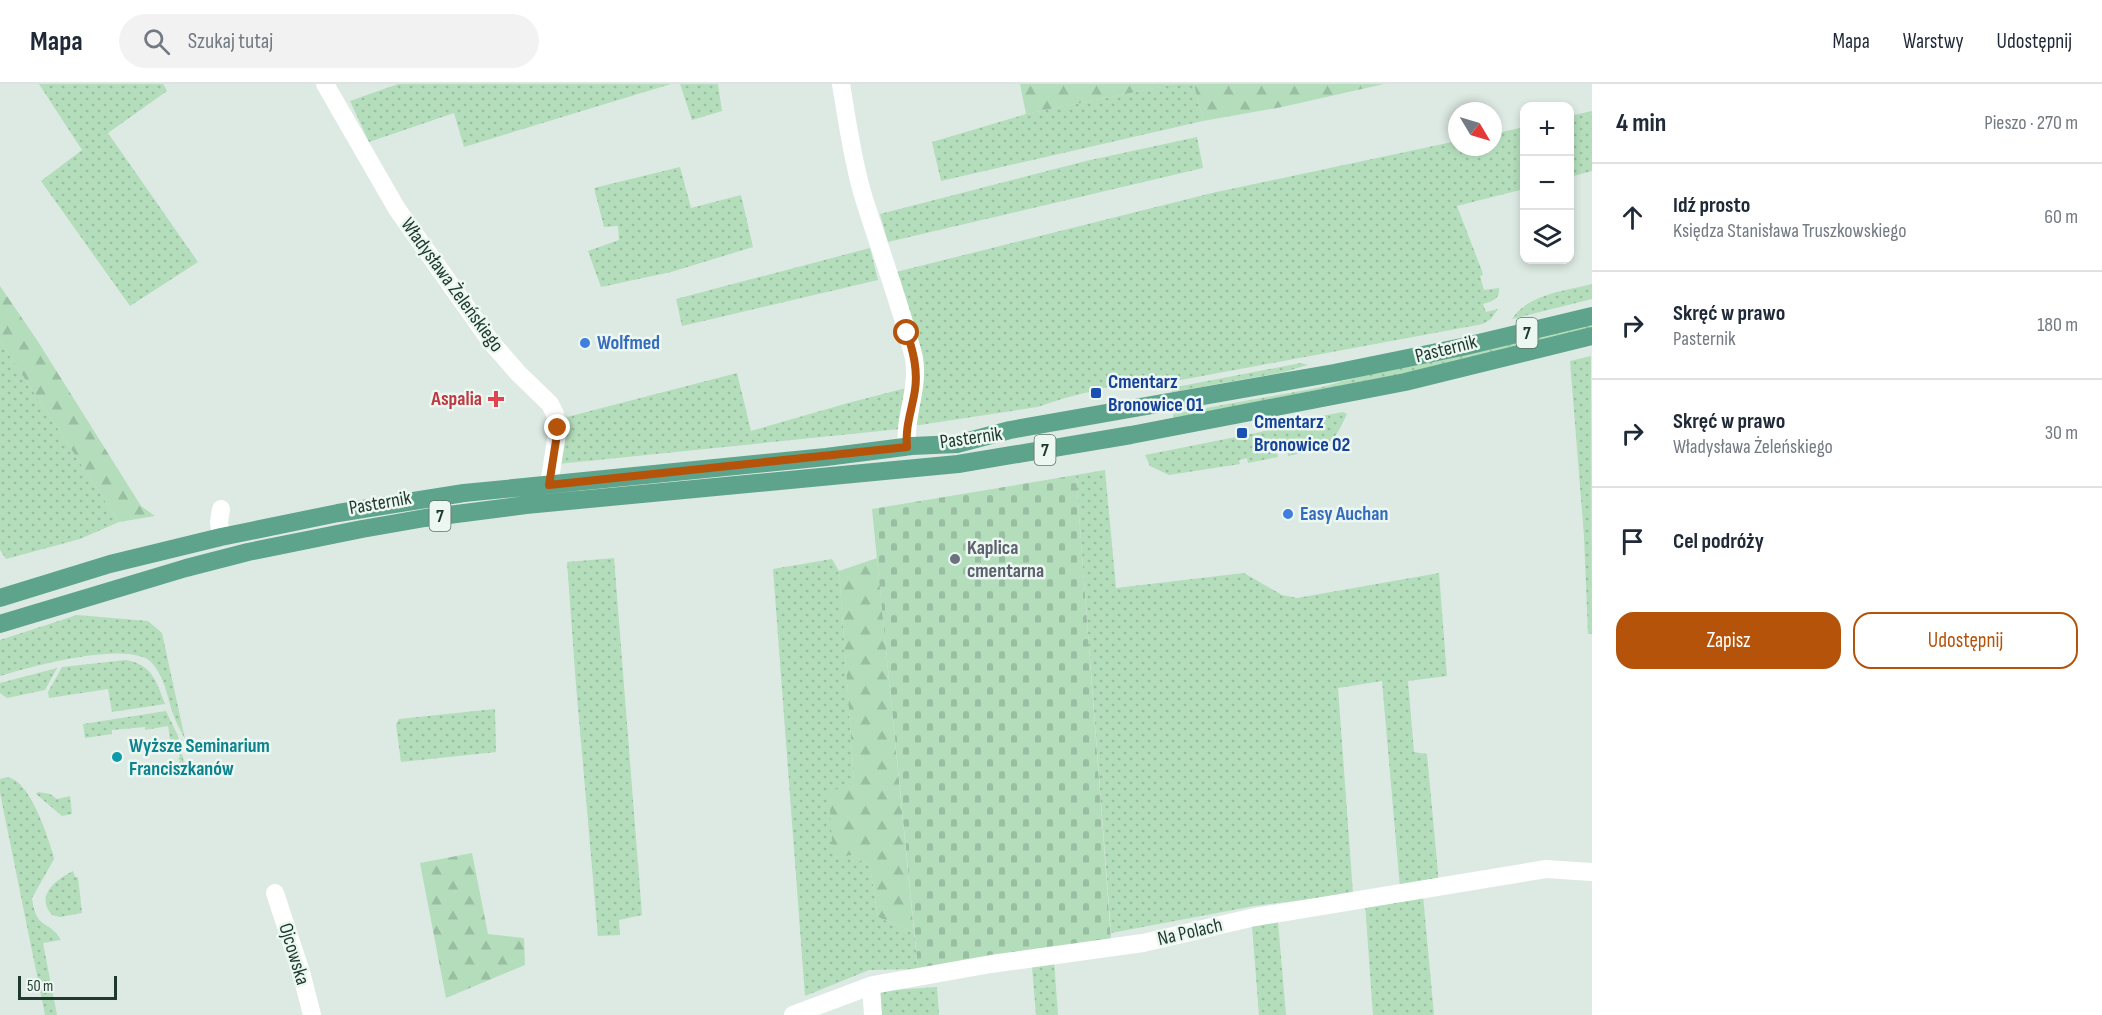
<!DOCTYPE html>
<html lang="pl">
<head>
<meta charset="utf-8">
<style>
  :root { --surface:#fff; --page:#f2f2f3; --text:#1f2937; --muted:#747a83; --line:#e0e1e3; --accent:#b45309 }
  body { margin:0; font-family:"Sofia Sans Condensed",sans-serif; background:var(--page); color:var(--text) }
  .controls { position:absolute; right:18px; top:18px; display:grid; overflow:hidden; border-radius:12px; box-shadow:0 3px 9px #0003 }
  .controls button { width:54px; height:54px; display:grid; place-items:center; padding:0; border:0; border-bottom:2px solid var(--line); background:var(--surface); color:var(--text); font:30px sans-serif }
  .compass { position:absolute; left:1448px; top:18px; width:54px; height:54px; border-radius:50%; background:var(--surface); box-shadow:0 3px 9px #0003; rotate:128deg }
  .scale { position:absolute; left:18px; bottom:15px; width:99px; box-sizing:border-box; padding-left:6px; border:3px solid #1e3a30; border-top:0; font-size:16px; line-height:21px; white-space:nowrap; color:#1e3a30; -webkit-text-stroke:4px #edf7f1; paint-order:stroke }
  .stop { position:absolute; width:18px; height:18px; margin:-14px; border:4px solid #b45309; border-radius:50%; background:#fff }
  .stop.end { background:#b45309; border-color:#fff; box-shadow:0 2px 6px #0008 }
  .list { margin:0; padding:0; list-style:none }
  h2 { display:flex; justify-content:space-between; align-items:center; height:78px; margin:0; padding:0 24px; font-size:26px }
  h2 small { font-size:20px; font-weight:400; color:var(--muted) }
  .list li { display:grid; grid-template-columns:39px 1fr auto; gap:18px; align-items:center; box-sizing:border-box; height:108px; padding:0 24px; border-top:2px solid var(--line) }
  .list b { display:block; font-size:22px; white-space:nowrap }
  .list p { margin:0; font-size:20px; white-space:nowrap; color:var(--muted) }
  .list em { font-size:20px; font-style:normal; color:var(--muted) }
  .actions { display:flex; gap:12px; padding:18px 24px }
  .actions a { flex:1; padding:14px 0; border:2px solid var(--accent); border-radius:18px; text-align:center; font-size:21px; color:var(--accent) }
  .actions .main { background:var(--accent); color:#fff }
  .icon { flex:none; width:33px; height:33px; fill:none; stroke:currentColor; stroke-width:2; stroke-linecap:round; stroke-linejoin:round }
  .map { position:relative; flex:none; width:1592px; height:931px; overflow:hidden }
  header { display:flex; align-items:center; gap:36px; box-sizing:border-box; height:84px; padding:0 30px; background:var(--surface); border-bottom:2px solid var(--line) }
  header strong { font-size:28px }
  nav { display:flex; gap:33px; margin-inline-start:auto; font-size:21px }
  .search { width:420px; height:54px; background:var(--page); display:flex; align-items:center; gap:15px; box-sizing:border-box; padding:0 21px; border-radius:33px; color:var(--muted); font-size:22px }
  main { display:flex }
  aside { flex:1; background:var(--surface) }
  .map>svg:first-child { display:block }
  .grass { fill:url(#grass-dots) }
  .forest { fill:url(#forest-firs) }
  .cemetery { fill:url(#cemetery-stones) }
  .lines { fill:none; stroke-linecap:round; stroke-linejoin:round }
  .minor { stroke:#fff; stroke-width:18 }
  .major { stroke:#5ea38b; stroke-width:18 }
  .route { stroke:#b45309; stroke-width:8 }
  .shop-dot { fill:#3f7fe0; stroke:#edf7f1; stroke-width:2 }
  .transit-dot { fill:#1a4fb4; stroke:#edf7f1; stroke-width:2 }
  .health-dot { fill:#e0444e; stroke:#edf7f1; stroke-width:2 }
  .worship-dot { fill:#6b7280; stroke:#edf7f1; stroke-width:2 }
  .culture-dot { fill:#0f9aa8; stroke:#edf7f1; stroke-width:2 }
  .labels { text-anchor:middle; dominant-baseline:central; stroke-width:5; stroke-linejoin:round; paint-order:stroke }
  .shield { fill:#edf7f1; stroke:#5c736a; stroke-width:1.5 }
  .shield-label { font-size:18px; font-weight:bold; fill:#1e3a30 }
  .street-label { font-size:20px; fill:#1e3a30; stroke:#edf7f1 }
  .shop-label { font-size:20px; font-weight:bold; fill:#366cbe; stroke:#edf7f1; text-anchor:start }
  .transit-label { font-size:20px; font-weight:bold; fill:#164399; stroke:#edf7f1; text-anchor:start }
  .health-label { font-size:20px; font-weight:bold; fill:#be3a42; stroke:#edf7f1; text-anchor:end }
  .worship-label { font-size:20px; font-weight:bold; fill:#5b616d; stroke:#edf7f1; text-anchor:start }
  .culture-label { font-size:20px; font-weight:bold; fill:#0d838f; stroke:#edf7f1; text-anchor:start }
</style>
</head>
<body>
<header>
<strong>Mapa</strong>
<div class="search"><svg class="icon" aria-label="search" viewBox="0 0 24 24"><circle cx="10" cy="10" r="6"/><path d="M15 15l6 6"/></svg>Szukaj tutaj</div>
<nav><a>Mapa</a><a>Warstwy</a><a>Udostępnij</a></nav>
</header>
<main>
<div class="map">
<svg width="1592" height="931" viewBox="0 0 1592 931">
  <defs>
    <pattern id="grass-dots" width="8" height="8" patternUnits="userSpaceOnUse" patternTransform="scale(1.5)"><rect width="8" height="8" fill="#b3ddbb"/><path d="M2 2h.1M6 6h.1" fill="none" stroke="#9abea1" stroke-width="1.8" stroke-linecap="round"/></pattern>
    <pattern id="forest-firs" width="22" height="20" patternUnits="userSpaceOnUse" patternTransform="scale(1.5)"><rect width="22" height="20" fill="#b3ddbb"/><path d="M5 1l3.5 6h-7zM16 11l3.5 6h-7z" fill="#9abea1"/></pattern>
    <pattern id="cemetery-stones" width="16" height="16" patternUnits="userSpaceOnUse" patternTransform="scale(1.5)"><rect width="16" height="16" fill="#b3ddbb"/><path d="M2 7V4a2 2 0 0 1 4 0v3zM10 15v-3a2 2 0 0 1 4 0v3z" fill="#9abea1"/></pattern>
  </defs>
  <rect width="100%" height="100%" fill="#ddeae3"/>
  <path class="grass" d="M39,0H163L167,7L108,49L198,178L130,222L41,97L82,66Z
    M398,0H671L464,63L454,29L369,58L350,17Z
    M680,0H718L722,27L692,36Z
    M1175,0H1194L1203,37L941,97L932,58L1026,30Z
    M1592,27V87L1570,93V32Z
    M1524,43V105L1457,122L1482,187L1483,191L1480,192L1484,206L1499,204C1500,215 1493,217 1483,220L1486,228L1498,225L1491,235L1483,240L1170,298L1143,302L1116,301L1065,314L1037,323L913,342L896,188L1212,109L1457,57V63H1493V50Z
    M1197,53L1203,84L888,158L880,130L1086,77Z
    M680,83L691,124L741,111L753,163L671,188L601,203L588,167L619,156L618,142L604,143L594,104Z
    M870,164L878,196L682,242L676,215Z
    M1592,200V215L1512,235C1528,210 1565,207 1592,200Z
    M1592,240V243L1441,282L1174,334L1173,330L1322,303L1369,290L1452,274Z
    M0,257L119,438L80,455L6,475L0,466Z
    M1591,272L1592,550H1588L1584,452L1570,277Z
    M1301,279L1308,281L1284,288L1172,308L1171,304Z
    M737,289L751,347L848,319L910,303L900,345L558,380L567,333Z
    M1343,328L1347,330C1330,367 1326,363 1288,372L1287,365L1277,367L1278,373L1248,379L1247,374L1239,376L1240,380L1169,391L1150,382L1145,371L1261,348L1294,337Z
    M1105,386L1116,504L1244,489L1282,511L1297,514L1439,489L1447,592L1408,597L1414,668L1427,670L1439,800L1400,804L1382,597L1338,604L1353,810L1254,822L1111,849L1076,391Z
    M614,474L642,831L619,836L620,851L598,852L576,601L567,478Z
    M832,475L839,487L854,695L833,774L852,771L870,782L878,833L914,849L918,885L869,886L805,912L773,485Z
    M77,531L148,537L162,549L185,655C181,647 176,639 173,630C167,612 165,594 152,579C131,555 29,583 0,592V556Z
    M126,576C152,581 156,596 165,620L112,628L108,605L49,614L48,608L62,583Z
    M57,584L45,606L7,614L0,609V599Z
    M495,625L496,668L401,678L396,640L399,635Z
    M166,627L178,652L185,683L179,679L180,676L178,675L180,672L177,669L168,670L167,663L171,662L168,642L145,646V643L112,646V650L85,654L83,640Z
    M7,693C30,696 47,751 53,770L54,775L32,814C36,847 49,835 61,856L43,859L57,931H45L0,709V695Z
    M38,708L50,710L57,715L70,712L72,730L62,732L36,710Z
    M73,787L75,793H78L82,829L60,833L52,831C35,812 55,796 73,787Z
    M1423,812L1434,931H1373L1365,819Z
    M1278,838L1286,931H1259L1252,842Z
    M1054,877L1058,931H1036L1032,883Z
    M937,903L939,931H867L865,908Z"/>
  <path class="forest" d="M1020,0H1175L1026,30Z
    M1194,0H1384L1282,23L1203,37Z
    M0,202L37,256L141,422L155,432L119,438L0,257Z
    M877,474L914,849L878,833L870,782L852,771L833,774L829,710L854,695L839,487Z
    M472,769L488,850L524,854L525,881L446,914L420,779Z"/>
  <path class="cemetery" d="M1076,391L1111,856L918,885L872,425Z"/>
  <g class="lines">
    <path class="minor" d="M325,0L397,125L491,258L518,289L550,320L555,330L558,343L549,401
      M841,0C847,36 852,73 862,108C879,164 900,218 914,274C919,306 904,332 907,363
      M221,425L219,438L221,453
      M275,809L301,888L312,931
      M871,902L873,931
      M793,931L873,901L991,880L1143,859L1255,833L1546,785L1592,788"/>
    <path class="major" d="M0,514L110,480L221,453L338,429L464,409L826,373L912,362L957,360L1010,346L1334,289L1462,263L1592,232
      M0,540L186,484L248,468L362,445L425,434L526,421L958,380L1131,351L1405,298L1592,252"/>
  </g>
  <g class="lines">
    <path class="route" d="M558,344L549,401L907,363C905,342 912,326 915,306C918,286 913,267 907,249"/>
  </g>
  <g class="shop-dot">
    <circle cx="585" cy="259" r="6"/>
    <circle cx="1288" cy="430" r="6"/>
  </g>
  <g class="transit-dot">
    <rect x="1090" y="303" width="12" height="12" rx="3"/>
    <rect x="1236" y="343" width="12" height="12" rx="3"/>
  </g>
  <path class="health-dot" d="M493 306h6v6h6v6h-6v6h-6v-6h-6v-6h6z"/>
  <circle class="worship-dot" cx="955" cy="475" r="6"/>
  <circle class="culture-dot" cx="117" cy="673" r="6"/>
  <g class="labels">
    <g class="shield">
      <rect x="1516.5" y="234" width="21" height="30" rx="4.5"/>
      <rect x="1034.5" y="351" width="21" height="30" rx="4.5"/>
      <rect x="429.5" y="417" width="21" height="30" rx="4.5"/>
    </g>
    <g class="shield-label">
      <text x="1527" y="249">7</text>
      <text x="1045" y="366">7</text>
      <text x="440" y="432">7</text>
    </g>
    <g class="street-label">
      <text transform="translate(452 201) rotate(54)">Władysława Żeleńskiego</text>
      <text transform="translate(1446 265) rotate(-14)">Pasternik</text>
      <text transform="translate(971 354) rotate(-8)">Pasternik</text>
      <text transform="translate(380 419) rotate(-10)">Pasternik</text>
      <text transform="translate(1190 848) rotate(-13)">Na Polach</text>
      <text transform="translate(294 870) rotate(73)">Ojcowska</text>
    </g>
    <g class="shop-label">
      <text x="597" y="259">Wolfmed</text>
      <text x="1300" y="430">Easy Auchan</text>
    </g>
    <g class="transit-label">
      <text x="1108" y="298">Cmentarz<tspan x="1108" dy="23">Bronowice 01</tspan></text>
      <text x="1254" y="338">Cmentarz<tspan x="1254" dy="23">Bronowice 02</tspan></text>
    </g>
    <g class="health-label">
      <text x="482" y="315">Aspalia</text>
    </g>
    <g class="worship-label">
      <text x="967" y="464">Kaplica<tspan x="967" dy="23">cmentarna</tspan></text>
    </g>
    <g class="culture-label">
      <text x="129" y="662">Wyższe Seminarium<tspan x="129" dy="23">Franciszkanów</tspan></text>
    </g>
  </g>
</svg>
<div class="controls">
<button>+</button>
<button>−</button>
<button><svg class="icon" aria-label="layers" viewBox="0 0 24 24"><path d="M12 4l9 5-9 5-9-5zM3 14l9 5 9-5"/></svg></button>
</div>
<svg class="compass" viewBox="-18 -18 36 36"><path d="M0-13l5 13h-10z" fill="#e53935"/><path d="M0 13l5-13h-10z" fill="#747a83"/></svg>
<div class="scale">50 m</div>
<div class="stop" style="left:907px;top:249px"></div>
<div class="stop end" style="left:558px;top:344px"></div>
</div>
<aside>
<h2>4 min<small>Pieszo · 270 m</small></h2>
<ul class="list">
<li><svg class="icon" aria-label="ahead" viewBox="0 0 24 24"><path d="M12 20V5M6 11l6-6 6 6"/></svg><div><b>Idź prosto</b><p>Księdza Stanisława Truszkowskiego</p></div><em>60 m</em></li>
<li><svg class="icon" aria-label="right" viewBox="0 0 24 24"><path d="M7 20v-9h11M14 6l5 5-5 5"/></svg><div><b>Skręć w prawo</b><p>Pasternik</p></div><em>180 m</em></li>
<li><svg class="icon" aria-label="right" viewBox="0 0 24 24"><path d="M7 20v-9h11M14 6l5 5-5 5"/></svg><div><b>Skręć w prawo</b><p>Władysława Żeleńskiego</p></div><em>30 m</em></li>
<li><svg class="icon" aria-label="arrive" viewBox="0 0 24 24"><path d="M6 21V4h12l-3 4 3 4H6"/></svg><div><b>Cel podróży</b></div></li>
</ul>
<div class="actions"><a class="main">Zapisz</a><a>Udostępnij</a></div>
</aside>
</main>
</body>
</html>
